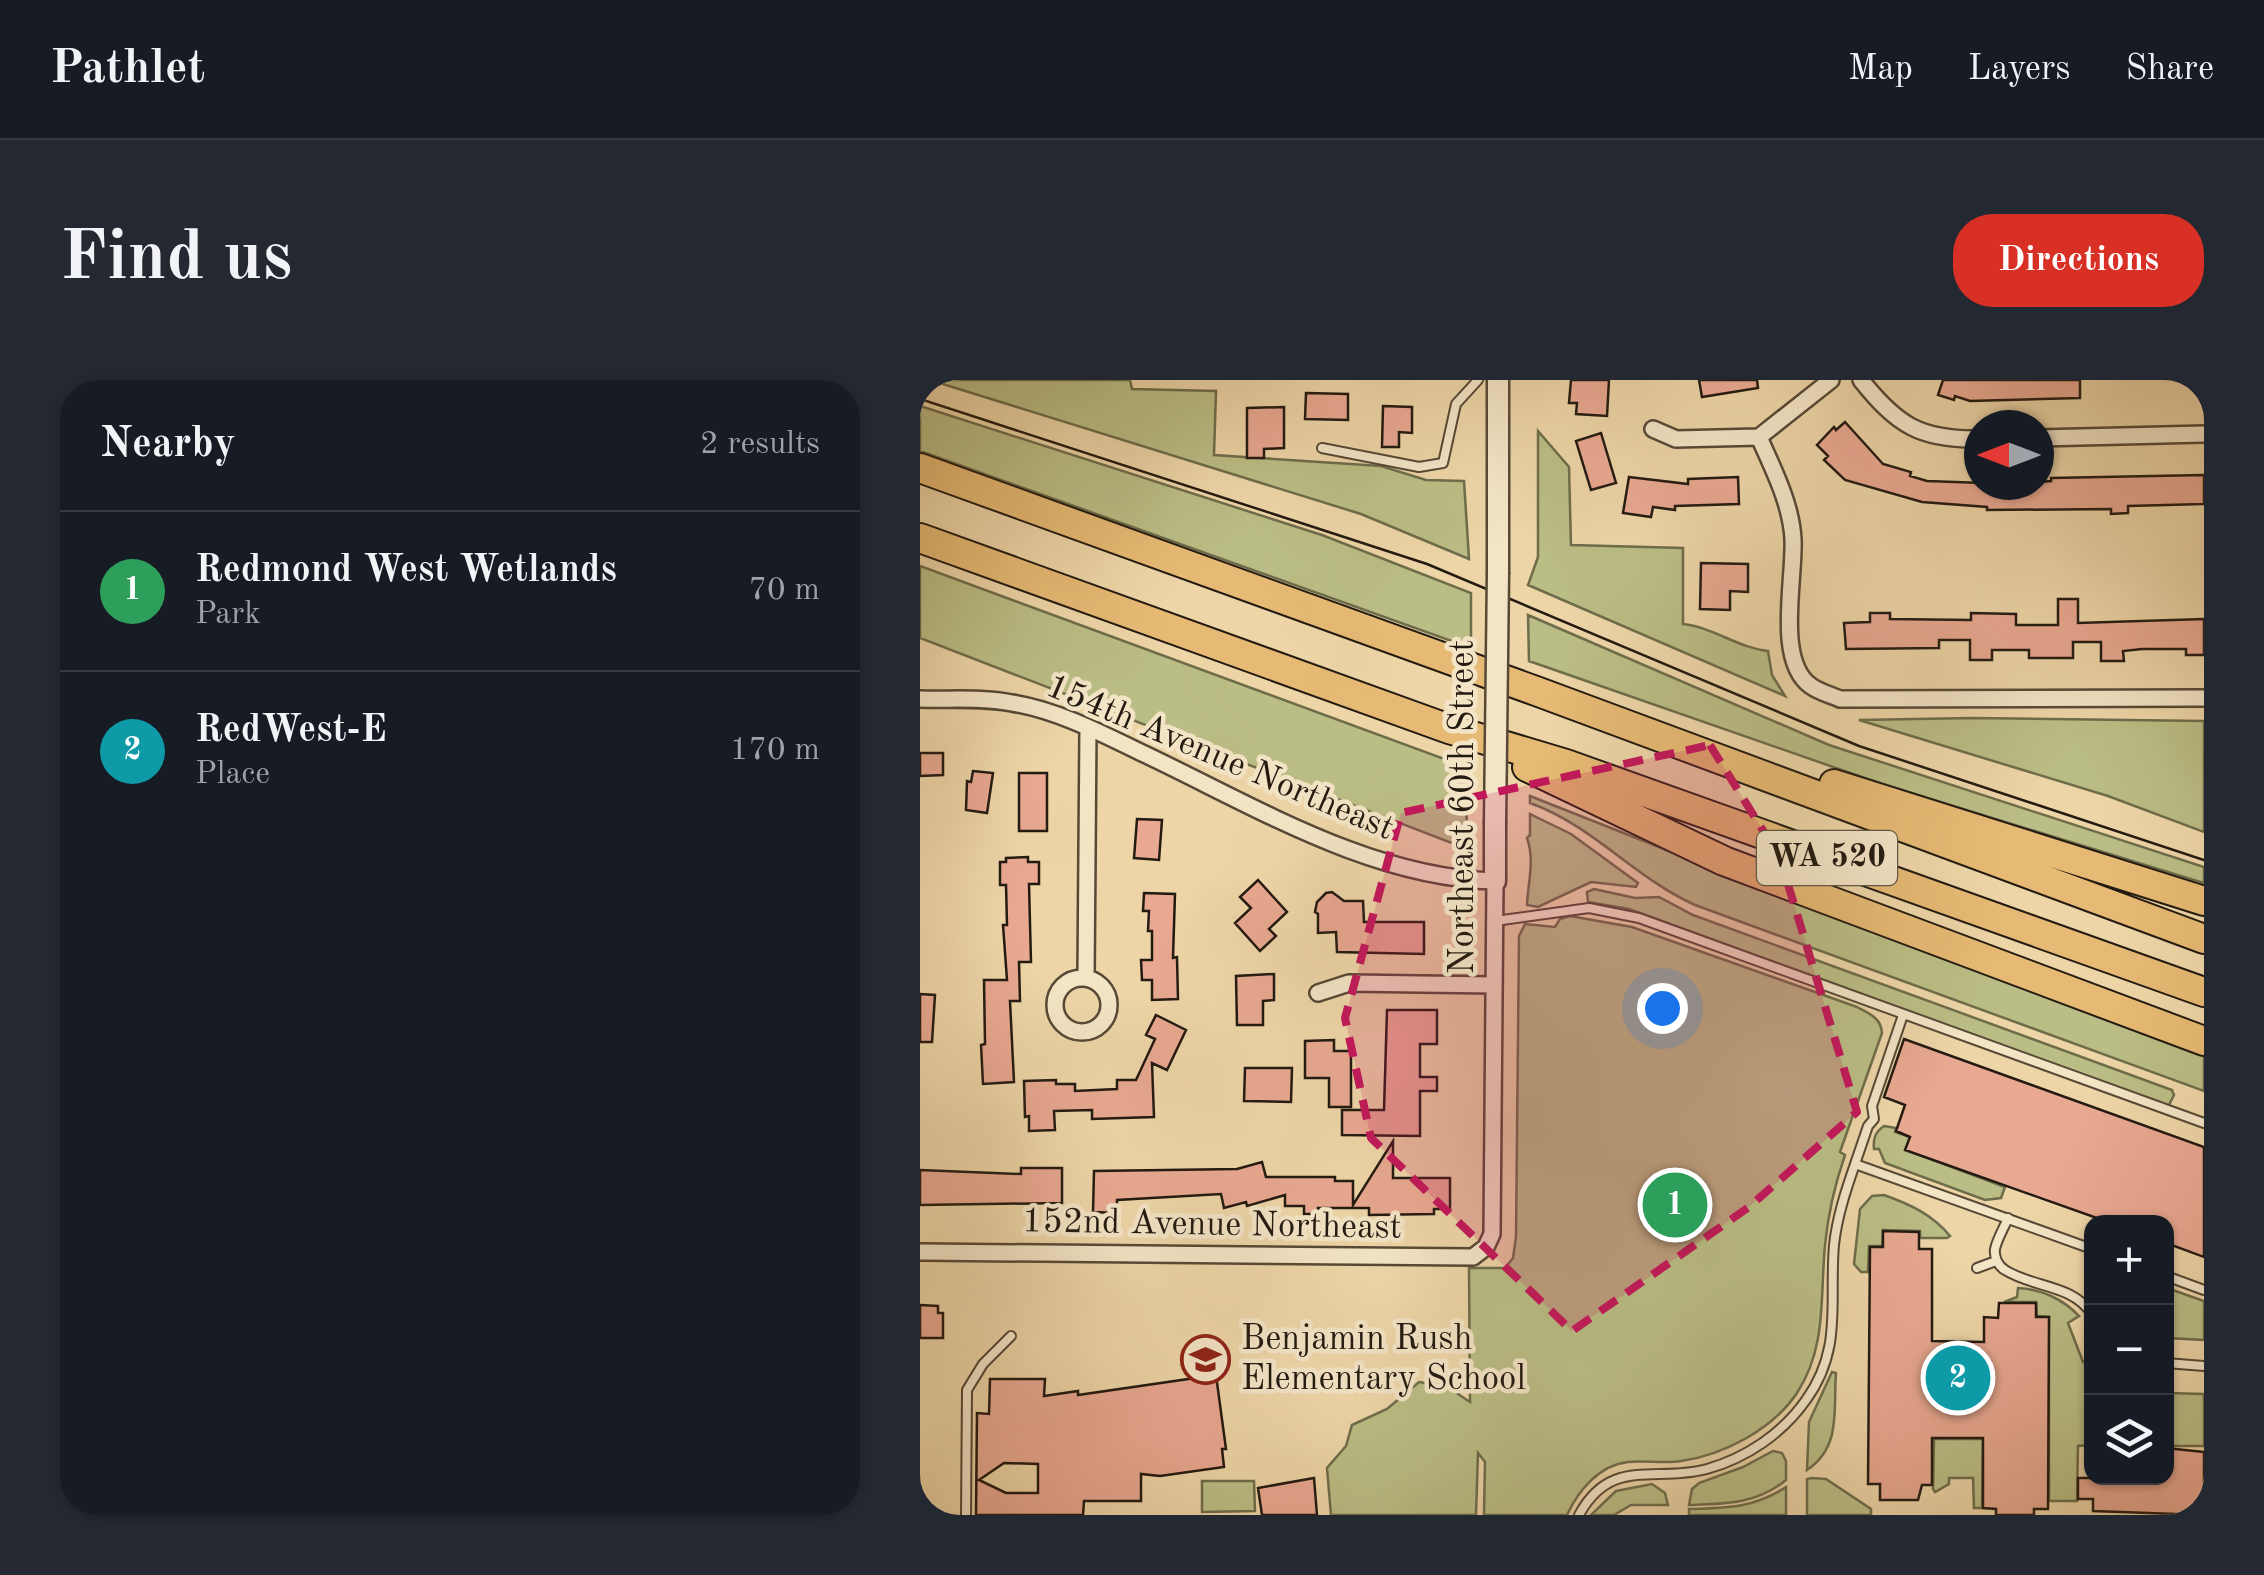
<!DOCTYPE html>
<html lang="en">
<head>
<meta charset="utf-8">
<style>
  :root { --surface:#171b24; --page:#242831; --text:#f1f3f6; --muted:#9ea1a6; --line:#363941; --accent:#d93025 }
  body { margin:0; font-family:"Old Standard TT",serif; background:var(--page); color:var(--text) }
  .controls { position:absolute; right:30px; bottom:30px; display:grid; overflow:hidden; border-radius:20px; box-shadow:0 2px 8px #0004 }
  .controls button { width:90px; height:90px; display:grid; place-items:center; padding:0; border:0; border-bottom:2px solid var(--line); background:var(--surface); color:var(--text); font:50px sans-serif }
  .compass { position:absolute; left:1044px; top:30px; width:90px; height:90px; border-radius:50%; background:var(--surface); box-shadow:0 2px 8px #0004; rotate:270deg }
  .you { position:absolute; left:742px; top:628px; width:35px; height:35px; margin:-25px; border:8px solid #fff; border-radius:50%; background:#1a73e8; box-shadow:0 0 0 15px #1a73e833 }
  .badge { display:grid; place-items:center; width:65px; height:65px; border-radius:50%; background:var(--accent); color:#fff; font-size:32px; font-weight:700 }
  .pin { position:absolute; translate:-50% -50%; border:5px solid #fff; box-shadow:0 2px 10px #0006 }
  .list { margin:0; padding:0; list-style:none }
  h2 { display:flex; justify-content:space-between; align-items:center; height:130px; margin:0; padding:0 40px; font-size:42px }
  h2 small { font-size:32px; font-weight:400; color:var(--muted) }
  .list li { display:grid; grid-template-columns:65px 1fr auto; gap:30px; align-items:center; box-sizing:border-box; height:160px; padding:0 40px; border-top:2px solid var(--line) }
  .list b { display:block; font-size:38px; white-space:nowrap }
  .list p { margin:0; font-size:32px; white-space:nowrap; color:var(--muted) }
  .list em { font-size:32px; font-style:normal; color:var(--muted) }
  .icon { flex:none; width:55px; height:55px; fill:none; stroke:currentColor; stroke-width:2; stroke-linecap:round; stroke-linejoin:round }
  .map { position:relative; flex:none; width:1284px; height:1135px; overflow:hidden; border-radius:40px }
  header { display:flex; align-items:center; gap:60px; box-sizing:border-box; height:140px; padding:0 50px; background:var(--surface); border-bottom:2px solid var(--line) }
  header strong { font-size:48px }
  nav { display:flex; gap:55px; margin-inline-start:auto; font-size:35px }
  .intro { display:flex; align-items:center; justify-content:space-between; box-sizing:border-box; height:240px; padding:0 60px }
  h1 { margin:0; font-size:70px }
  .button { padding:25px 45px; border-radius:40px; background:var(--accent); color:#fff; font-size:35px; font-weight:700 }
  main { display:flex; gap:60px; padding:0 60px }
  aside { flex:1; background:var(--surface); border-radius:40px; box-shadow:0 2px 8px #0004 }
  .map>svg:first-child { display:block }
  .green { fill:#babd85; stroke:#6e6c4b; stroke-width:2.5 }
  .building { fill:#e8a891; stroke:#231a11; stroke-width:2.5; fill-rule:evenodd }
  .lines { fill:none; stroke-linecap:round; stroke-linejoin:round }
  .service-casing { stroke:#564936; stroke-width:12 }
  .minor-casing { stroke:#564936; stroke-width:20 }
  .tertiary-casing { stroke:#564936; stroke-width:25 }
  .motorway-casing { stroke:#231a11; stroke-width:32 }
  .service { stroke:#f3e4c6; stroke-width:8 }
  .minor { stroke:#f3e4c6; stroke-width:15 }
  .tertiary { stroke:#f3e4c6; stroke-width:20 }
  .motorway { stroke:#e6ba74; stroke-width:28 }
  .tram { stroke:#231a11; stroke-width:2.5 }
  .tertiary-bridge-casing { stroke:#564936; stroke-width:25; stroke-linecap:butt }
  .tertiary-bridge { stroke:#f3e4c6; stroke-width:20 }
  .marked { fill:#c2185b; fill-opacity:0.2; stroke:#c2185b; stroke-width:8; stroke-dasharray:20 12; stroke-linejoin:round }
  .labels { text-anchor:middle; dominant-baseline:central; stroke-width:9; stroke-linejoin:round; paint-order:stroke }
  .shield { fill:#f3e4c6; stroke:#615747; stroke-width:2.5 }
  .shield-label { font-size:32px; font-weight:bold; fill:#231a11 }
  .street-label { font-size:35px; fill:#231a11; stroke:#f3e4c6 }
  .poi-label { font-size:35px; fill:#231a11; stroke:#f3e4c6; text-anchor:start }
</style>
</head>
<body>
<header>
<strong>Pathlet</strong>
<nav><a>Map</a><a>Layers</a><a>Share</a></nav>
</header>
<div class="intro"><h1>Find us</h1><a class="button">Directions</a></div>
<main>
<aside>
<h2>Nearby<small>2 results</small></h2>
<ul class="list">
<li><span class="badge" style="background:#2e9e5b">1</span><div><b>Redmond West Wetlands</b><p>Park</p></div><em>70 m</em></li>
<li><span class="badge" style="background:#0f9aa8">2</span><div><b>RedWest-E</b><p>Place</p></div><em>170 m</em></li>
</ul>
</aside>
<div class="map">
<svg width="1284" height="1135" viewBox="0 0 1284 1135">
  <rect width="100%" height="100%" fill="#edd5a7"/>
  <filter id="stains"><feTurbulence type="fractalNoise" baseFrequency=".002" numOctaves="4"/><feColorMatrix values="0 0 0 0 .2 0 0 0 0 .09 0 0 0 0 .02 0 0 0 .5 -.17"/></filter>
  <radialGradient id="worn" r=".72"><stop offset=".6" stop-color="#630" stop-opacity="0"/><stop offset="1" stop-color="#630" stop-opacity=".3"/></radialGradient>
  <path class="green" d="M10,0H210L212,9L296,11L294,75L461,86L506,100L544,101L549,179L441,134Z
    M0,26L402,155L551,213V268L0,71Z
    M618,51L649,87L651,165L763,168V244C793,247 818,268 848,271L852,295L865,316L608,205L618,177Z
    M0,186L546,387L547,469L0,258Z
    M608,235L909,365L1284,487V503L962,404L609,281Z
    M1052,338L1284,341V452L1188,416L939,340Z
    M610,416L787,486L1284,670V711L775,525C715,498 672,445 610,423Z
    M610,434L651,454L718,503L716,507L671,502L618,527L607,525C608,502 615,480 607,458L610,455Z
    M674,509L715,518L739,517L773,535L1252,710L1254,715L1248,727L709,529L668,522L667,512Z
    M650,536L712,547L937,627C950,634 961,638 962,653L920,772L925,775C915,804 908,834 905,865C900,917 907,967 877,1013C853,1049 804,1075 761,1081C744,1084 725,1080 708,1082C679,1085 658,1111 647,1135H564L565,1082L558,1073L556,1135H411L407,1088L426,1066L432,1045L467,1029L499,1002L526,1006L550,1022L549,888H585L593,878L596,857L599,556L605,544L635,547L640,539Z
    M964,746L976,748L975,752L990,757L986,770L1085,807L1081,818L1065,820L965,783L959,769H954C953,759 955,752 964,746Z
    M964,815C989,824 1012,834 1030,856L1027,858H1000V851L963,850L962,866H949L948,892H941L934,884L940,829L952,816Z
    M1098,908C1121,909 1143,919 1159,936L1148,943L1163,982L1171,980V1065L1158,1066L1157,1121H1129V937L1117,936L1116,922H1084L1097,917Z
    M1247,908L1284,921V960L1247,958Z
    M912,992L916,993C913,1029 922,1067 887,1090L889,1042Z
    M1247,1013L1284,1014V1066H1247Z
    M1014,1059H1063L1062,1128H1054L1053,1098H1029V1104L1015,1112L1013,1109Z
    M853,1071L862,1073L866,1081V1100C837,1124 806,1124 769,1125L772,1109L779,1103L823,1087Z
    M892,1098L906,1099L951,1129V1135H887V1099Z
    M282,1101H334L335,1131L282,1132Z
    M732,1104L745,1113L748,1125H711L694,1135H671L696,1111Z
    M866,1107V1135H769V1129C806,1128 834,1128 866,1107Z"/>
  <path class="building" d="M651,0H689L687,36L656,34L657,23H649Z
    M779,0H837L838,8L782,17Z
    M1023,0H1160V18L1050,21L1035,16L1034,20L1018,15Z
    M386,13L428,14V40L385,39Z
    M463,26L492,27V53L479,52V67H462Z
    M364,27V68L344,69V78H327V28Z
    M925,42L963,84L991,92L990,96L1007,101L1119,105V102L1131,101V98L1284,95V124L1208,126V133L1191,134V129L1067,130V127L1002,122L925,100L904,80L908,76L897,65L914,47L916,50Z
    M681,53L696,103L671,110L656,61Z
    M709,97L768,104V99L818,97L819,124L755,126V130L733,127L731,137L703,133Z
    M781,183L828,184V212L810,211V230L780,229Z
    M1138,219H1158V243L1284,239V275H1266V269H1222L1203,271L1204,281H1181V262H1153V278H1109V270H1072V280H1050V260H1019V268L926,269L924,243L950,242V233H970V239L1051,240V233L1096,234V245H1138Z
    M0,373H23V395L0,396Z
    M53,391L73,393L67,433L46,430L47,401L51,402Z
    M99,393H127V451H99Z
    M217,439L242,440L239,480L214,478Z
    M108,477V482H119V504H109L111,582H99L100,621H90L94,702L63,704L61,665L65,664L64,600H87L83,545H87L86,505H80V482H86V478Z
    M338,500L367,532L349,549L356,556L340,571L315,543L331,528L320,517Z
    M412,512L424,521H443L444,542H504V574L417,572L416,552L398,553V534L395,532L397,522L406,513Z
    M224,513L255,514L253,578L257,577L258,619L232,620V600H222L221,580H232V551H228L229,531H223Z
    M354,594V620L343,621V645H317L316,596Z
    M0,614L15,615L12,662H0Z
    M467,630H517V664H500V697H517V711H500V756L422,755V730H464Z
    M236,635L266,650L247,690L232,683L234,737L172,739V730L134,731L135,750L109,751V736L105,737L104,701L136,700V704H155V711L197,709V700H216L235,659L226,655Z
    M984,659L1284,767V877L1246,863V842H1188L985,770L990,757L976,751L985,725L964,717Z
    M414,660V671H431V727H409V698H385V661Z
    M325,688H372L371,722L324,721Z
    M473,761V798H530V829H514V834L449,835V828H398V834H384V826H365V815L327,826L326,822L304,828L301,814L197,820V833L173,832L174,791L317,789L342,782L346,797H415V801H433V825Z
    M101,788H142V823L0,825V790L101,794Z
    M963,851L999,852V869H1012V961L1064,962V937L1078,938L1079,923H1116V937H1129L1128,1129H1114V1135H1076V1129L1063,1128V1058H1012V1105H1002L998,1120H960V1104H948L950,867H963Z
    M0,925L18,926V933H23V958H0Z
    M296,995L306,1069H302L304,1087L240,1096L221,1094V1121H164L163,1135H56L57,1033L69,1034L70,999H125L124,1016L158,1011V1015ZM84,1083L118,1084V1113H86L59,1100Z
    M1246,1068L1284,1072V1135L1173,1131V1119H1158V1098H1246Z
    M394,1098L397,1135H342L338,1108Z"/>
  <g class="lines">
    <defs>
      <path id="service" d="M402,68L499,87L523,83L536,24L558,0
        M575,541L669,528L719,538L1284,743
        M935,784L948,746L954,739L952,726L983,635
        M1088,838C1084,848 1077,859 1075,869C1074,877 1078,886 1085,890C1113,908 1152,904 1172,934
        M1057,888L1076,881
        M1246,896L1284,910
        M1246,983L1284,986
        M46,1135L47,1010L63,984L91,956
        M659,1135C691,1076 735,1103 787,1089C826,1078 862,1054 886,1020C923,969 909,922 914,865C917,837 926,810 935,784L1172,869"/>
      <path id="minor" d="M941,0C977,45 1000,60 1059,59
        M733,49L756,59L839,57L911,0
        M839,57C853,89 871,123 873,159C875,199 855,281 891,306C899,312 911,315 920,319L1284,318
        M1119,58L1284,54
        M0,319C30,320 62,317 92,323C136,330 179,352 220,372C331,424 449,498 575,501L572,854L566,867L553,877L0,872
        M166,598L168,348
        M135 625a27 27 0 1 1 54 0a27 27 0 1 1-54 0Z
        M398,613L429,603L574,605"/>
      <path id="tertiary" d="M578,192V0
        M575,444V501"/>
      <path id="motorway" d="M0,88L616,311L1284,559
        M0,158L529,349L646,384L1284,612
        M607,387L804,481L1284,661
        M914,404L1284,521"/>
    </defs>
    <use href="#service" class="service-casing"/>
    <use href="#minor" class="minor-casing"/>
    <use href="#tertiary" class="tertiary-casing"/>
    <use href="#motorway" class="motorway-casing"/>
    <use href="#service" class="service"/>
    <use href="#minor" class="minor"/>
    <use href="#tertiary" class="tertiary"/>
    <use href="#motorway" class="motorway"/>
    <path class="tram" d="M0,19L507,184L939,366L1284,480"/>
    <defs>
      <path id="tertiary-bridge" d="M575,444L578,192"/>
    </defs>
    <use href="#tertiary-bridge" class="tertiary-bridge-casing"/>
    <use href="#tertiary-bridge" class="tertiary-bridge"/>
  </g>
  <path class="marked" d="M790,365L860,478L937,732L829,827L652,951L451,758L425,638L481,433Z"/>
  <defs>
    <symbol id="school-ring" viewBox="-11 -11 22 22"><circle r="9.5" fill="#f3e4c6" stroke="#8f2418" stroke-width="1.5"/><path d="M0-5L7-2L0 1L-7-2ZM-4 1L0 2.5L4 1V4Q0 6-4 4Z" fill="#8f2418"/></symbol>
  </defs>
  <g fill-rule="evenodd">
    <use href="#school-ring" x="258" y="952" width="55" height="55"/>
  </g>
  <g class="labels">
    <rect class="shield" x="837" y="451" width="140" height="54" rx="8"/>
    <g class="shield-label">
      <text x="907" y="478">WA 520</text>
    </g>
    <g class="street-label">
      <text transform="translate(300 378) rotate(23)">154th Avenue Northeast</text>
      <text transform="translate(543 427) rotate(-90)">Northeast 60th Street</text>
      <text transform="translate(292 845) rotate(1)">152nd Avenue Northeast</text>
    </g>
    <g class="poi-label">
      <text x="321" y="959">Benjamin Rush<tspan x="321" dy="40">Elementary School</tspan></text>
    </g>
  </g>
  <rect width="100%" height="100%" filter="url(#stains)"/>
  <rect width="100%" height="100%" fill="url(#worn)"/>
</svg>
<div class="controls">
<button>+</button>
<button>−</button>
<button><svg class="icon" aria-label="layers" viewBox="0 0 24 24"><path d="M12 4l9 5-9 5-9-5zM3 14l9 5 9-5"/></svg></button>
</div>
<svg class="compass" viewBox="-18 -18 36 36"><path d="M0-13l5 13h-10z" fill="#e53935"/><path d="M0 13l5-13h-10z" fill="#9ea1a6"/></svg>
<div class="you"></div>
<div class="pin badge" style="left:755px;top:825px;background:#2e9e5b">1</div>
<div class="pin badge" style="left:1038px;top:998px;background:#0f9aa8">2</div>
</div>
</main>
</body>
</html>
